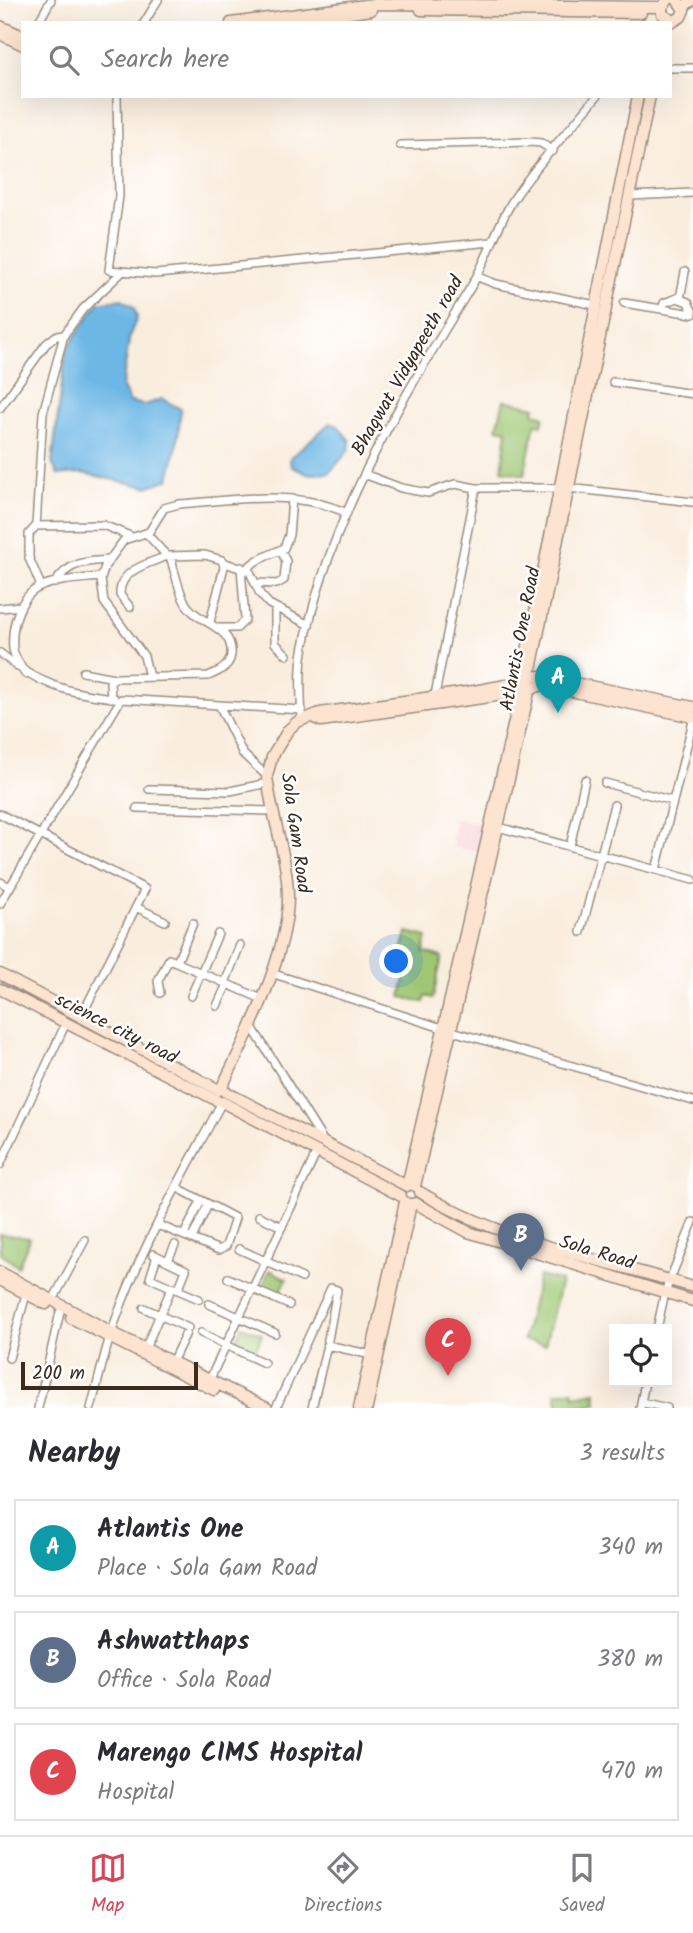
<!DOCTYPE html>
<html lang="en">
<head>
<meta charset="utf-8">
<style>
  :root { --surface:#fff; --page:#f7f7f7; --text:#2b2b33; --muted:#7c7c81; --line:#e1e1e2; --accent:#d1495b }
  body { margin:0; font-family:Kalam,sans-serif; background:var(--page); color:var(--text) }
  .controls { position:absolute; right:21px; bottom:21px; display:grid; overflow:hidden; border-radius:0px; box-shadow:0 7px 28px #0002 }
  .controls button { width:63px; height:63px; display:grid; place-items:center; padding:0; border:0; border-bottom:2px solid var(--line); background:var(--surface); color:var(--text); font:35px sans-serif }
  .scale { position:absolute; left:21px; bottom:18px; width:177px; box-sizing:border-box; padding-left:7px; border:4px solid #3b2a1e; border-top:0; font-size:19px; line-height:24px; white-space:nowrap; color:#3b2a1e; -webkit-text-stroke:5px #fff; paint-order:stroke }
  .you { position:absolute; left:397px; top:962px; width:24px; height:24px; margin:-18px; border:5px solid #fff; border-radius:50%; background:#1a73e8; box-shadow:0 0 0 10px #1a73e833 }
  .badge { display:grid; place-items:center; width:46px; height:46px; border-radius:50%; background:var(--accent); color:#fff; font-size:23px; font-weight:700 }
  .pin { position:absolute; translate:-50% -58px; filter:drop-shadow(0 2px 4px #0008) }
  .pin::after { content:''; position:absolute; top:37px; width:24px; height:21px; background:inherit; clip-path:polygon(0 0,100% 0,50% 100%) }
  .list { margin:0; padding:0; list-style:none }
  h2 { display:flex; justify-content:space-between; align-items:center; height:91px; margin:0; padding:0 28px; font-size:30px }
  h2 small { font-size:23px; font-weight:400; color:var(--muted) }
  .list li { display:grid; grid-template-columns:46px 1fr auto; gap:21px; align-items:center; box-sizing:border-box; height:98px; margin:0 14px 14px; padding:0 14px; border:2px solid var(--line); border-radius:0px }
  .list b { display:block; font-size:26px; white-space:nowrap }
  .list p { margin:0; font-size:23px; white-space:nowrap; color:var(--muted) }
  .list em { font-size:23px; font-style:normal; color:var(--muted) }
  .icon { flex:none; width:38px; height:38px; fill:none; stroke:currentColor; stroke-width:2; stroke-linecap:round; stroke-linejoin:round }
  .map { position:relative; flex:none; width:693px; height:1408px; overflow:hidden }
  .search { position:absolute; background:var(--surface); box-shadow:0 7px 28px #0002; left:21px; right:21px; top:21px; height:77px; display:flex; align-items:center; gap:18px; box-sizing:border-box; padding:0 24px; border-radius:0px; color:var(--muted); font-size:26px }
  .sheet { height:427px; background:var(--surface) }
  nav { display:flex; justify-content:space-around; align-items:center; box-sizing:border-box; height:98px; border-top:2px solid var(--line); background:var(--surface); font-size:19px; color:var(--muted) }
  nav a { display:grid; justify-items:center; gap:4px }
  nav .on { color:var(--accent) }
  .map>svg:first-child { display:block }
  .built { fill:#f7cfd3 }
  .green { fill:#9fc773; stroke:#6d7848; stroke-width:2 }
  .water { fill:#6db7e5; stroke:#547082; stroke-width:2 }
  .lines { fill:none; stroke-linecap:round; stroke-linejoin:round }
  .street-casing { stroke:#9a8c7e; stroke-width:10 }
  .secondary-casing { stroke:#9a8c7e; stroke-width:13 }
  .street { stroke:#fff; stroke-width:7 }
  .secondary { stroke:#fde4d1; stroke-width:10 }
  .labels { text-anchor:middle; dominant-baseline:central; stroke-width:5; stroke-linejoin:round; paint-order:stroke }
  .street-label { font-size:19px; fill:#3b2a1e; stroke:#fff }
</style>
</head>
<body>
<div class="map">
<svg width="693" height="1408" viewBox="0 0 693 1408">
  <rect width="100%" height="100%" fill="#fff"/>
  <filter id="ink" filterUnits="userSpaceOnUse"><feTurbulence type="fractalNoise" baseFrequency=".0143" numOctaves="2"/><feDisplacementMap in="SourceGraphic" scale="14" xChannelSelector="R" yChannelSelector="G"/><feConvolveMatrix kernelMatrix="1 2 1 2 8 2 1 2 1" color-interpolation-filters="sRGB"/></filter>
  <filter id="wash" filterUnits="userSpaceOnUse"><feTurbulence type="fractalNoise" baseFrequency=".00686" numOctaves="4" result="noise"/><feDisplacementMap in="SourceGraphic" scale="28" xChannelSelector="R" yChannelSelector="G"/><feGaussianBlur stdDeviation="1.57" result="paint"/><feColorMatrix in="noise" values="0 0 0 0 0 0 0 0 0 0 0 0 0 0 0 0 0 1.4 0 .05"/><feComposite in="paint" operator="in"/></filter>
  <g filter="url(#wash)">
    <rect width="100%" height="100%" fill="#f9eddd"/>
    <path class="built" d="M454,819L487,824L483,852L453,847Z"/>
    <path class="green" d="M504,400L535,407L534,413L544,416L542,425L535,424L524,475L502,470L507,430L497,428Z
      M407,932L427,937L424,952L442,957L433,998L426,996L424,1002L401,997L406,974L397,971Z
      M0,1234L30,1238L18,1267L0,1252Z
      M270,1270L287,1279L279,1294L262,1286Z
      M539,1276L561,1281L545,1345L523,1340Z
      M242,1326L262,1334L255,1352L235,1343Z
      M573,1390L574,1396L596,1392L597,1403L585,1408H559L556,1393Z"/>
    <path class="water" d="M122,299L134,307L137,318L130,334L122,386L130,402L145,405L162,399L181,409L177,445L169,479L147,487L82,473L58,475L52,463L66,350L98,303Z
      M330,423L338,426L350,441L349,450L329,473L307,474L291,466L290,458Z"/>
  </g>
  <g filter="url(#ink)">
    <g class="lines">
      <defs>
        <path id="street" d="M38,23L51,0
          M144,23L158,0
          M670,68H693
          M117,96L119,196L109,270L156,274L491,242
          M400,145L530,142L541,143L553,151
          M629,196L693,193
          M478,277L496,284L595,305
          M680,299L685,272
          M624,303L693,314
          M662,309L664,303L677,298L688,302L693,312
          M613,382L693,394
          M0,408L46,344L56,336L64,335
          M364,474L401,488L428,493L455,484L476,488
          M568,488L693,502
          M36,526L43,413L64,335L83,309L121,273
          M146,533L167,556L205,555L222,560L224,567L210,622
          M223,562L250,572L260,594L269,604L309,625
          M246,569L256,561L284,548L289,535L292,499
          M55,583C68,562 87,561 110,560
          M257,583L277,584L284,580L286,561L281,551
          M41,586L29,558V534L36,526L103,525L130,536
          M130,607L120,595C119,570 147,564 167,556
          M0,608L21,606
          M275,608V643L287,655
          M218,628H237L245,620L241,567
          M0,653C37,684 67,693 114,698
          M83,672L114,678
          M25,674C22,667 14,657 13,649C11,627 19,596 40,587C58,579 82,579 101,577
          M149,677L144,656L104,602L101,579L105,566L124,540L149,532L164,508L179,504C236,500 294,489 347,513
          M111,698L110,682L114,678L208,676C218,672 229,668 231,655C234,626 198,624 186,604C178,590 175,572 170,556
          M434,700L476,488H558
          M220,707L243,754L267,776
          M302,720C301,698 299,672 303,651C328,519 400,403 469,290C487,262 495,229 513,200C537,163 570,130 597,96
          M605,783L673,801
          M149,789L230,791L268,783
          M137,808L274,811
          M0,814L145,889L81,1017
          M498,827L693,880
          M570,846L585,780
          M656,870L693,721
          M0,882L10,887
          M0,904L121,699L302,710
          M138,908L165,921
          M581,932L614,805
          M177,962L193,923
          M271,973L442,1028L693,1101
          M225,983L240,945
          M160,993L158,981L169,959L262,999
          M191,996L218,934
          M217,1006L227,984
          M252,1027L324,1142
          M0,1165L66,1023
          M259,1216L282,1227
          M158,1225L219,1250L226,1246L235,1218L176,1187
          M184,1235L201,1201
          M192,1238L208,1205
          M239,1249L302,1278
          M153,1254L186,1270L178,1290
          M157,1256L150,1278L199,1299
          M168,1260L175,1245
          M228,1278L289,1305
          M53,1300L85,1240
          M209,1304L275,1333
          M144,1308L188,1328
          M657,1329L665,1292L693,1222
          M201,1333L264,1363
          M145,1349L172,1287
          M9,1358L26,1294
          M172,1362L186,1333
          M209,1381L316,1154
          M641,1402L667,1408
          M38,1408L60,1312
          M91,1408C97,1386 102,1363 109,1340C135,1257 181,1179 222,1102
          M276,1408L331,1288L337,1290L327,1345L372,1355
          M312,1408L327,1345
          M640,1408L645,1382"/>
        <path id="secondary" d="M668,0L662,7V14L674,21L681,17L684,10L677,0
          M683,7L693,0
          M421,10L641,13
          M231,23L373,4L662,7
          M284,23L371,10
          M0,26L23,36
          M0,34L23,45
          M314,718L321,721L524,692L542,685L693,717
          M0,974L219,1090
          M0,989L216,1100
          M221,1089C246,1039 288,954 288,898C288,857 271,816 267,776L272,757L288,730L297,722L320,713L474,691L521,682L525,678L540,676L693,707
          M226,1092L407,1186L521,691L520,686L638,96
          M222,1102L401,1196
          M415,1186L530,688L529,679L650,96
          M420,1192C501,1242 602,1259 693,1287
          M415,1203L468,1232L693,1301
          M0,1272L117,1335L267,1408
          M0,1280L46,1304
          M71,1318L214,1390
          M359,1408L405,1202
          M367,1408L411,1204"/>
      </defs>
      <use href="#street" class="street-casing"/>
      <use href="#secondary" class="secondary-casing"/>
      <use href="#street" class="street"/>
      <use href="#secondary" class="secondary"/>
    </g>
  </g>
  <g class="labels">
    <g class="street-label">
      <text transform="translate(408 366) rotate(-60)">Bhagwat Vidyapeeth road</text>
      <text transform="translate(521 639) rotate(-79)">Atlantis One Road</text>
      <text transform="translate(295 833) rotate(82)">Sola Gam Road</text>
      <text transform="translate(116 1029) rotate(27)">science city road</text>
      <text transform="translate(597 1253) rotate(17)">Sola Road</text>
    </g>
  </g>
</svg>
<div class="controls">
<button><svg class="icon" aria-label="locate" viewBox="0 0 24 24"><circle cx="12" cy="12" r="6"/><path d="M12 2v4M12 18v4M2 12h4M18 12h4"/></svg></button>
</div>
<div class="scale">200 m</div>
<div class="you"></div>
<div class="pin badge" style="left:558px;top:713px;background:#0f9aa8">A</div>
<div class="pin badge" style="left:521px;top:1271px;background:#5c6f8a">B</div>
<div class="pin badge" style="left:448px;top:1376px;background:#e0444e">C</div>
<div class="search"><svg class="icon" aria-label="search" viewBox="0 0 24 24"><circle cx="10" cy="10" r="6"/><path d="M15 15l6 6"/></svg>Search here</div>
</div>
<section class="sheet">
<h2>Nearby<small>3 results</small></h2>
<ul class="list">
<li><span class="badge" style="background:#0f9aa8">A</span><div><b>Atlantis One</b><p>Place · Sola Gam Road</p></div><em>340 m</em></li>
<li><span class="badge" style="background:#5c6f8a">B</span><div><b>Ashwatthaps</b><p>Office · Sola Road</p></div><em>380 m</em></li>
<li><span class="badge" style="background:#e0444e">C</span><div><b>Marengo CIMS Hospital</b><p>Hospital</p></div><em>470 m</em></li>
</ul>
</section>
<nav>
<a class="on"><svg class="icon" aria-label="map" viewBox="0 0 24 24"><path d="M3 6l6-2 6 2 6-2v14l-6 2-6-2-6 2zM9 4v14M15 6v14"/></svg>Map</a>
<a><svg class="icon" aria-label="directions" viewBox="0 0 24 24"><path d="M12 3l9 9-9 9-9-9zM9 14v-3h6M13 9l2 2-2 2"/></svg>Directions</a>
<a><svg class="icon" aria-label="saved" viewBox="0 0 24 24"><path d="M7 4h10v16l-5-4-5 4z"/></svg>Saved</a>
</nav>
</body>
</html>
